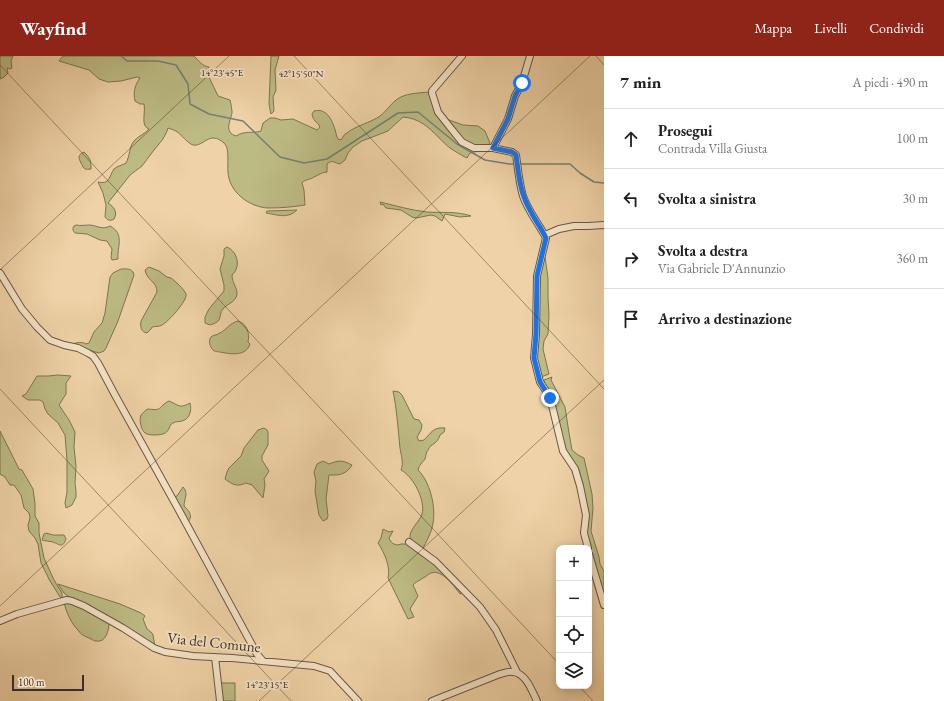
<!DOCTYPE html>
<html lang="it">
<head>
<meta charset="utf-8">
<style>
  :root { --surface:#fff; --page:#f6f6f6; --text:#202124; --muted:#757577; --line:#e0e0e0; --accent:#8f2418 }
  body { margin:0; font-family:"EB Garamond",serif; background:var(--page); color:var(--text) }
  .controls { position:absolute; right:12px; bottom:12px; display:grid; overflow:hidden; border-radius:8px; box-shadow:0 2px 10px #0003 }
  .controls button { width:36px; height:36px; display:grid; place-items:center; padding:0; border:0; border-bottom:1px solid var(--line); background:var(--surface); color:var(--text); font:20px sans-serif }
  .scale { position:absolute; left:12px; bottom:10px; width:72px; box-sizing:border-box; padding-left:4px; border:2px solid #3d2f24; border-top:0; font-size:11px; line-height:14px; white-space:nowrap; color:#3d2f24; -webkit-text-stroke:3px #f5e2c6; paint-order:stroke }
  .stop { position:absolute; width:12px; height:12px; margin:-9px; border:3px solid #1a73e8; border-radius:50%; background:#fff }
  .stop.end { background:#1a73e8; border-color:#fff; box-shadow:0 1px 4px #0008 }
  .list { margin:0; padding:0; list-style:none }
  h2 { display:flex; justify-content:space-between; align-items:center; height:52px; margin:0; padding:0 16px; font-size:17px }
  h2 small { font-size:13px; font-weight:400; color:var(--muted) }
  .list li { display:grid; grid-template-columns:26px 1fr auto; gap:12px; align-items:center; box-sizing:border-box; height:60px; padding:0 16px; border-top:1px solid var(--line) }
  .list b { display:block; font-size:15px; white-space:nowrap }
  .list p { margin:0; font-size:13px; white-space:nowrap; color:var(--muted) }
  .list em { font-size:13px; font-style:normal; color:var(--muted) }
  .icon { flex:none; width:22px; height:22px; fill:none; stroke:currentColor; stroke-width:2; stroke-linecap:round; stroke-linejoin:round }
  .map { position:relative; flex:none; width:604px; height:645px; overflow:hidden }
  header { display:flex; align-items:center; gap:24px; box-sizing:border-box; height:56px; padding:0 20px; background:var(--accent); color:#fff }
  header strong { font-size:19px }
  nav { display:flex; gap:22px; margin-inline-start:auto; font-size:14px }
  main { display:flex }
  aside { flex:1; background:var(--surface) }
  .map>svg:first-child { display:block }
  .green { fill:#bdbb84; stroke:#7d7554 }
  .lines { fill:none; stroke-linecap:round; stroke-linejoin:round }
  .stream { stroke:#758175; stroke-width:1.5 }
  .minor-casing { stroke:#6a5845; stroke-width:8 }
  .minor { stroke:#f5e2c6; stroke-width:6 }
  .route { stroke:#1a73e8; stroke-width:5 }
  .ticks { fill:none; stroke:#3d2f24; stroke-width:1; stroke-opacity:0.45 }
  .labels { text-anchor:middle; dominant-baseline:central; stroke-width:3.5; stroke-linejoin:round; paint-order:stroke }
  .street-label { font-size:15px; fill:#3d2f24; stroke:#f5e2c6 }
  .ticks-label { font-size:10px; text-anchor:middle; fill:#3d2f24; stroke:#f5e2c6; stroke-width:3.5; stroke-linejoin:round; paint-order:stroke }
</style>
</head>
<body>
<header>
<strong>Wayfind</strong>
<nav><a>Mappa</a><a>Livelli</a><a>Condividi</a></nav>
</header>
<main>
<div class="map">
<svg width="604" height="645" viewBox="0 0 604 645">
  <rect width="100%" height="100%" fill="#efd2a7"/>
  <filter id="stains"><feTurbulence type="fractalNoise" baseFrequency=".005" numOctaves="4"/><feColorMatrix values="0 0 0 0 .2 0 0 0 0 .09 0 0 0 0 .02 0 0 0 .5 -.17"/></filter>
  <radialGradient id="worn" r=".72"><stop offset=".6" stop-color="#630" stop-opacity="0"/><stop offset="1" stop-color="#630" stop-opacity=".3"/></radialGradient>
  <path class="green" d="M0,0H13L11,5L12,12L10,13L7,12L8,17L4,21L0,23Z
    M63,0H194C199,5 202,10 209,11L208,19L218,40L230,44C231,48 232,53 232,57C230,66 224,76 236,80C246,74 251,78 261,75L263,67L270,62H275L281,64L293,63L317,74L320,71C317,65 313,65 312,58L314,55C329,51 334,69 337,81L338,83L341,84C343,81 344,78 347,77C357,69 370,67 380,60C388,54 392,45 401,41C409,37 420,37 429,36H431L441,59L449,64L463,69L478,70L485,75L490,87L489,89L479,95L470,97L467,102C461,99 456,96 450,92C434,79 426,63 403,61L388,75L362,85L353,91L348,97L345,104L340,108C334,107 333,103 327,108V116C322,116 319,119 314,121C310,124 305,123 302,127L304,134L305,149C293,151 281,152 268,152C249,151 229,136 228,116C227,108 230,92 224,87C209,74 204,91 193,89C187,87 182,79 176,75C174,74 171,73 168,72L167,75L163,83L154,94L142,110L130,119L108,147C114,151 118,156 114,163C111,165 108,165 105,161L106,149L103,137L98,126C110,129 109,120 114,113C117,110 123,109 126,107C130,100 129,91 134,85C138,80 145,78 149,73C140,70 146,56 144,48H140L135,45C133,35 135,29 140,22L137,21L121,25L108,26L99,23L89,14L59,5Z
    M271,0H279L275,14L276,34L273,41L274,55L271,58C270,55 270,52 269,48Z
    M84,96C90,102 91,104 91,113C89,113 86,114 84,112C83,112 82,108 81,107C78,101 78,99 84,96Z
    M380,146C397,150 410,154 427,156C442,157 457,155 471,160L460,161L445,158L442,165L435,160L431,159L416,162L412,161L401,154L386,152L383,148L381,149Z
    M297,154C288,163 278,159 266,157L267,155Z
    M76,169C81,170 85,169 90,169C98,170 102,174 110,170C125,178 117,190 118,203L112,204L111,201L112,193L107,185L100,184L87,178L75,177C73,175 72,173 74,170Z
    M546,189L545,201L548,222V242L549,259L548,278L544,285L543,293L549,318L541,321L536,309L538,223Z
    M227,191C238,196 241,211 232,219C232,227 237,231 237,237C237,246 228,247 223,253C220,256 221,260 219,264C217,267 213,268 210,269L205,267V261L209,253L224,235V229L220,213L224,200V193Z
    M149,211L159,215L167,221L171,222C175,225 184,233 186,238C188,244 168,266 162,269C159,271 156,270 152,271L151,273L147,277C141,276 140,271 141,265L157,236C157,225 147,225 145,214Z
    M121,213C126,213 130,212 133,216L134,219L118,265L106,292L104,295L99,297L92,295L82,296L76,295L73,288C77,286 83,286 86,288L89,287L94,276L102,267L105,257L110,221L113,217Z
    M238,265C247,268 250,277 248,286L250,288C246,301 230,298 220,296C219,296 214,295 214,295C210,292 208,285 211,281C213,279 217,279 220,277C226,274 230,267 238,265Z
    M58,319L71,320L66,327V338L59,349L69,364L75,376L74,391L76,410L75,427L76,435V441L72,449L66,452L65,447L67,436V404L65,379L58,367L48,358L45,353L43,346L40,344H28L22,340L26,338L37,320H48Z
    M552,321L551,324L565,351L569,377L572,394L578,399L584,402L592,438L593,452L591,475L599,501L600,508L604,515V541L586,479V445L582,427L575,410L566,398L544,328V324Z
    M393,335L399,336L402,339L414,363L419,364L422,369L421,374L417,381L419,385L424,384C432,376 433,371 445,372L444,376L440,379C437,389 431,387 428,394C426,396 426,400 425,403C422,407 419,409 418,414C430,426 436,450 433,467C432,476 426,486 422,494C418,491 410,485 410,480C410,473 420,465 422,458C426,445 413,420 401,414C404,407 401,399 400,392C398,373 397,354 393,335Z
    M169,345C179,349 179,353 190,347C192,354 190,363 182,365C180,366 176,365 173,367C168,369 171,375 163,378C159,379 149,380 145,377C141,374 139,364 141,359C143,357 145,354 148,353C164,355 157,351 169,345Z
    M264,372L267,374L268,376V389L262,400V404L269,415L264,423L265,429L263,442L252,429L246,427C237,431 233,429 225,423L227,416L229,412L241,400L244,392L258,374Z
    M0,375L19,413L22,414L33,433L35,448V460L39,467V477L44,502L54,524L62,537V544L50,525L41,507L38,488L35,482L29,475L28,469L30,462L29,457L24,452L21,439L14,429H10L5,421L0,418Z
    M323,405L329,408C339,404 342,404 352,409C349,415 342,419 336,419C333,419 331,419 329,419L326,443L328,460L327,463L323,465L319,459L315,435L316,425L314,416L317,408Z
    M183,431C189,437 184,443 184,450C189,455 194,460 187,467L173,442L177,440Z
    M383,473L389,476L393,475L389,482C391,487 393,488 398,489L401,488H406L421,497L433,507L462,537L460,538C454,530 442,513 431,517C428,518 426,521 423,522C419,525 415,526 413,529L418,540L410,553L414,561L408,563L388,522C391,511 384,496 378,487L381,482Z
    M46,477L53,479H64L66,483C63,492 60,489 53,486C49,485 45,485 42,484L44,478Z
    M58,528L120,548L141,557L145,560L143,563L147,573L152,577L153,579L155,591L72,543L64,537Z
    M64,546C81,548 95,559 109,567C109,574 106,587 96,585C94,585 93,584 91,583C85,580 82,580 78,574C71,567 66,556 64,546Z
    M220,627H235V645H222Z"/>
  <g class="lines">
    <path class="stream" d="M121,0L127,5H158L176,9L188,28L190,48L209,58L243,65L280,101L304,107L327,103L398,57L418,56L457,88L485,104L509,108H516
      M520,108H570L580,117L594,126L604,127"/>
    <defs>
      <path id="minor" d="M462,0L432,35V37L438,56L449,70L462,86L474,92H493L512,96L516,99C518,112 519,127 523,140C528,155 539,168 546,182L537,220L536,278L534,302L540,326L550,341L563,395L575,413L580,430L586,459L584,477L588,492
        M493,92L508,63L515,40L522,27L530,0
        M545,179L559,173L574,170H588L604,169
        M0,217L22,253L37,271L50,284L64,289L78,292L88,297L93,300L98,307L115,339L181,458L257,598L263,605
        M409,486L436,506L480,551L496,574L517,616
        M589,498L604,549
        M0,565L17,558L63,545L67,544L72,545L84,550L123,572L154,592L165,596L193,600L232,602L314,610L330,615L358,645
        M215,601L220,645
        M432,645L500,618C504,617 509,615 513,616C526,617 532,635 537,645"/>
    </defs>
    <use href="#minor" class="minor-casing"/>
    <use href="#minor" class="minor"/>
  </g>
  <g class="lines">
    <path class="route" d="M522,27L515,40L508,63L493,92L512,96L516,99C518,113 519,128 524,141C529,156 539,168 546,182L537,220L536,278L534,302L540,326L550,342"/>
  </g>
  <path class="ticks" d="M294,0L604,333M596,0L604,9M0,9L559,608M0,214L229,0M0,333L291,645M0,550L590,0M579,630L593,645M259,645L604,324"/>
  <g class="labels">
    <g class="street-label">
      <text transform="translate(214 586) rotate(6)">Via del Comune</text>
    </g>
  </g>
  <g class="ticks-label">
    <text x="222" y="20">14°23'45"E</text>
    <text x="301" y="21">42°15'50"N</text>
    <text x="267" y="632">14°23'15"E</text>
  </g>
  <rect width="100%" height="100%" filter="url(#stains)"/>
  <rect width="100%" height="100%" fill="url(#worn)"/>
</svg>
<div class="controls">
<button>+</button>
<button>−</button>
<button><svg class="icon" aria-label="locate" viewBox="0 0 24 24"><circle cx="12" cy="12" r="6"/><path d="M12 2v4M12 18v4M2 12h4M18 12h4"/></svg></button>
<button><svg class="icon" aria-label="layers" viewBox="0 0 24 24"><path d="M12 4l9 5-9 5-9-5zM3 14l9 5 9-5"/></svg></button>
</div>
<div class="scale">100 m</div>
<div class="stop" style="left:522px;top:27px"></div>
<div class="stop end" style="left:550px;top:342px"></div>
</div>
<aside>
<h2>7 min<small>A piedi · 490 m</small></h2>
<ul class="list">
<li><svg class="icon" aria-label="ahead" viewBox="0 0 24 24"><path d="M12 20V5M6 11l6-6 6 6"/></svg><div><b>Prosegui</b><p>Contrada Villa Giusta</p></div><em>100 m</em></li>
<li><svg class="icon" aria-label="left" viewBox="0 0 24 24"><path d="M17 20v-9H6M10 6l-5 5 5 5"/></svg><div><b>Svolta a sinistra</b></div><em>30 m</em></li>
<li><svg class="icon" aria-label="right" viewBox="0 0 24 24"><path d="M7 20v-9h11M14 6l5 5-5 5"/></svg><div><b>Svolta a destra</b><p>Via Gabriele D'Annunzio</p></div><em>360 m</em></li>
<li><svg class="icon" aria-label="arrive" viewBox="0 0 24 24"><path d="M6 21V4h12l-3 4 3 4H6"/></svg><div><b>Arrivo a destinazione</b></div></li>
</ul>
</aside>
</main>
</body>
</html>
